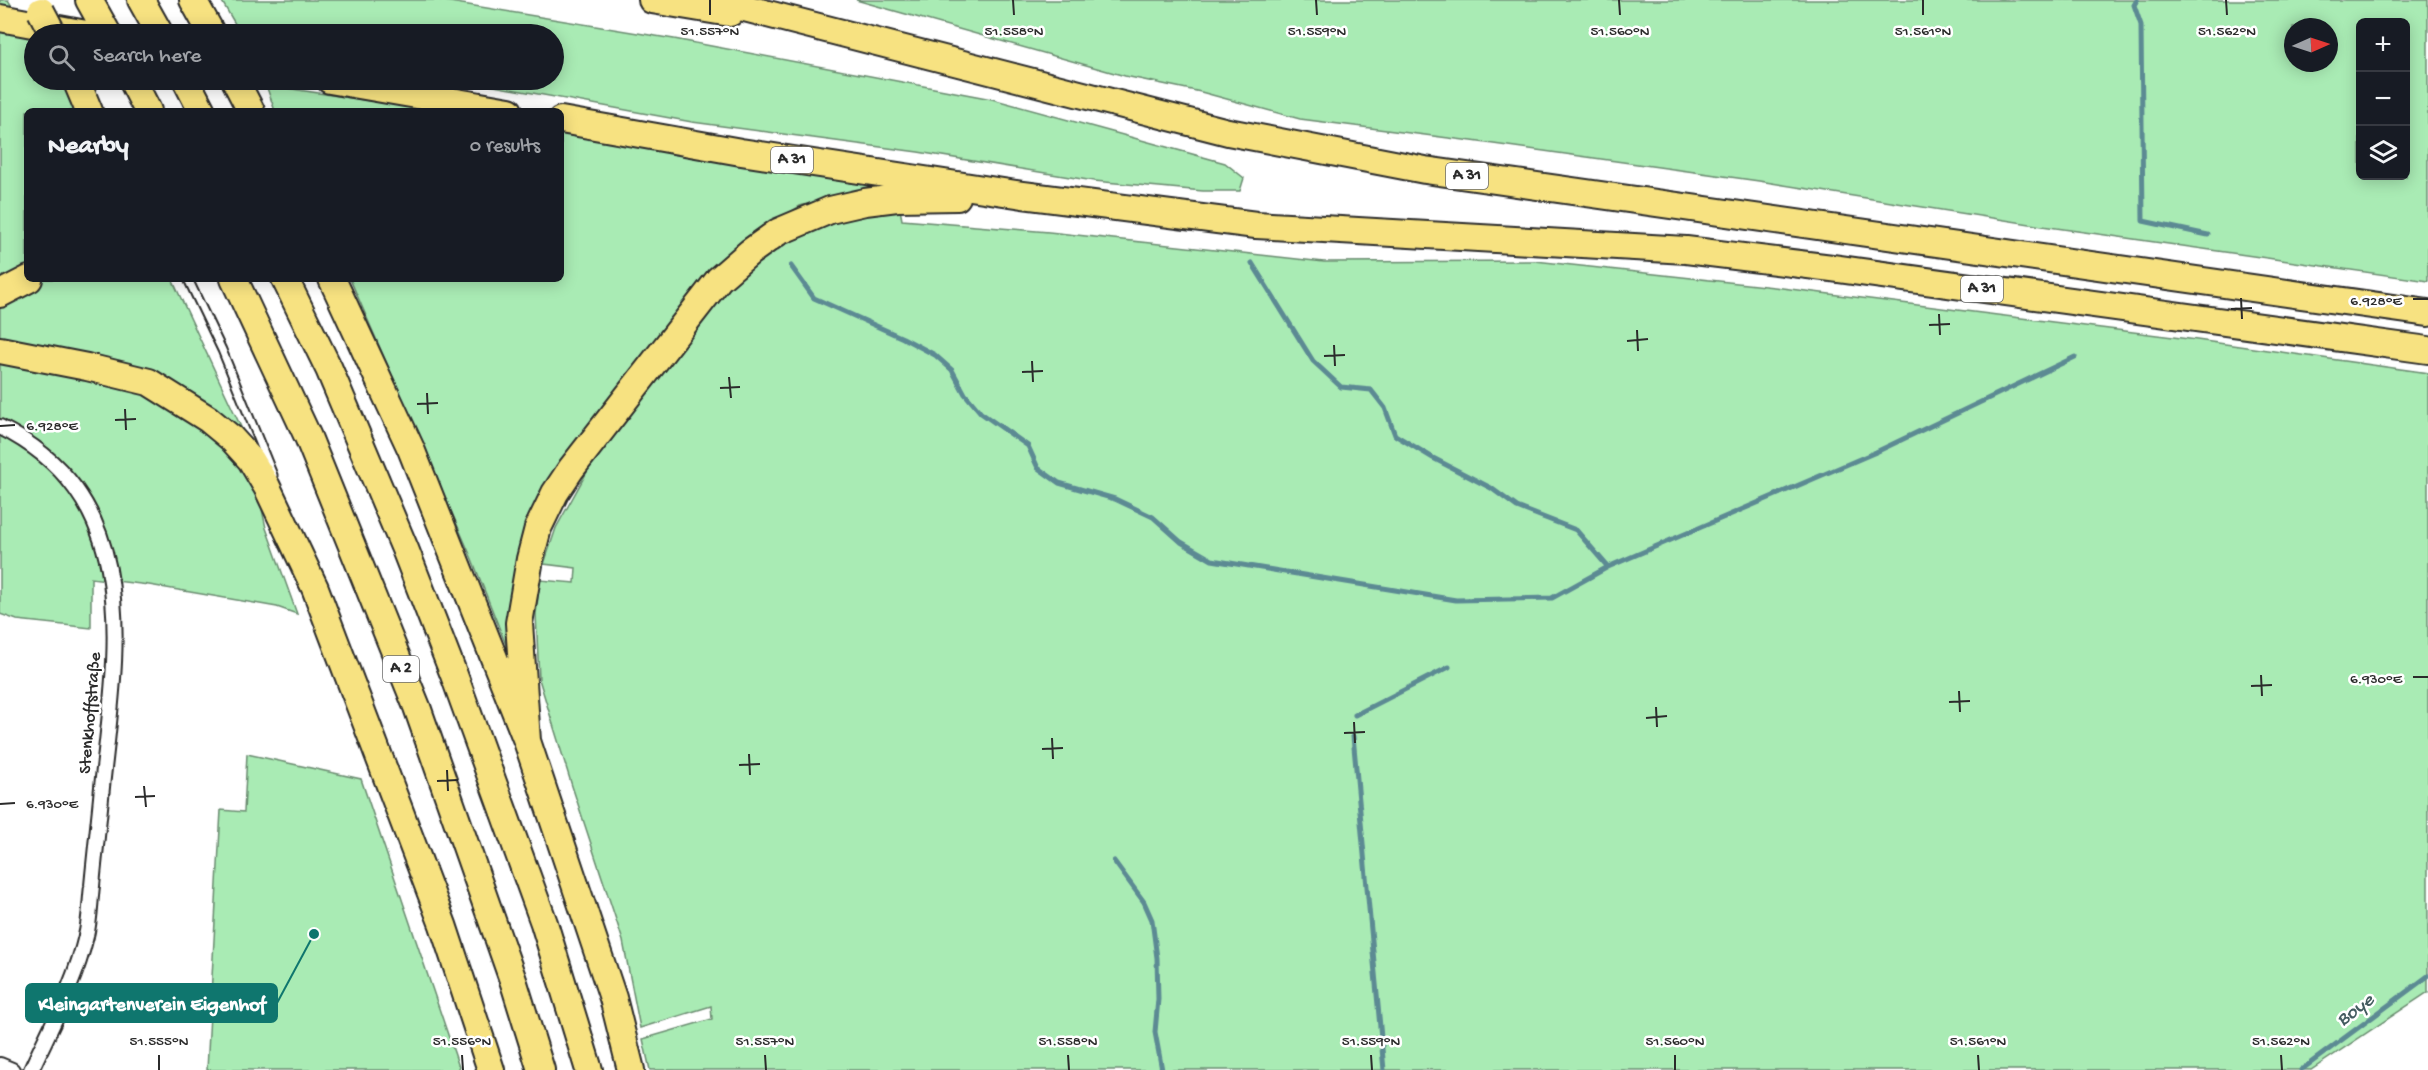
<!DOCTYPE html>
<html lang="en">
<head>
<meta charset="utf-8">
<style>
  :root { --surface:#171b24; --page:#242831; --text:#f1f3f6; --muted:#9ea1a6; --line:#363941 }
  body { margin:0; font-family:"Gochi Hand",sans-serif; background:var(--page); color:var(--text) }
  .controls { position:absolute; right:18px; top:18px; display:grid; overflow:hidden; border-radius:9px; box-shadow:0 3px 15px #0003 }
  .controls button { width:54px; height:54px; display:grid; place-items:center; padding:0; border:0; border-bottom:2px solid var(--line); background:var(--surface); color:var(--text); font:30px sans-serif }
  .compass { position:absolute; left:2284px; top:18px; width:54px; height:54px; border-radius:50%; background:var(--surface); box-shadow:0 3px 15px #0003; rotate:87deg }
  .list { margin:0; padding:0; list-style:none }
  h2 { display:flex; justify-content:space-between; align-items:center; height:78px; margin:0; padding:0 24px; font-size:26px }
  h2 small { font-size:20px; font-weight:400; color:var(--muted) }
  .icon { flex:none; width:33px; height:33px; fill:none; stroke:currentColor; stroke-width:2; stroke-linecap:round; stroke-linejoin:round }
  .map { position:relative; flex:none; width:2428px; height:1070px; overflow:hidden }
  .search { position:absolute; background:var(--surface); box-shadow:0 3px 15px #0003; left:24px; top:24px; width:540px; height:66px; display:flex; align-items:center; gap:15px; box-sizing:border-box; padding:0 21px; border-radius:33px; color:var(--muted); font-size:22px }
  .panel { position:absolute; background:var(--surface); box-shadow:0 3px 15px #0003; left:24px; top:108px; width:540px; height:174px; border-radius:9px }
  .map>svg:first-child { display:block }
  .green { fill:#a9ebb4; stroke:#6a8b70; stroke-width:1.5; fill-rule:evenodd }
  .lines { fill:none; stroke-linecap:round; stroke-linejoin:round }
  .stream { stroke:#5c8a93; stroke-width:5 }
  .service-casing { stroke:#2b2b2b; stroke-width:11 }
  .minor-casing { stroke:#2b2b2b; stroke-width:18 }
  .motorway-casing { stroke:#2b2b2b; stroke-width:30 }
  .service { stroke:#fff; stroke-width:7 }
  .minor { stroke:#fff; stroke-width:14 }
  .motorway { stroke:#f7e281; stroke-width:26 }
  .motorway-bridge-casing { stroke:#2b2b2b; stroke-width:30; stroke-linecap:butt }
  .motorway-bridge { stroke:#f7e281; stroke-width:26 }
  .ticks { fill:none; stroke:#2b2b2b; stroke-width:2 }
  .labels { text-anchor:middle; dominant-baseline:central; stroke-width:5; stroke-linejoin:round; paint-order:stroke }
  .shield { fill:#fff; stroke:#6b6b6b; stroke-width:1.5 }
  .shield-label { font-size:16px; font-weight:bold; fill:#2b2b2b }
  .street-label { font-size:18px; fill:#2b2b2b; stroke:#fff }
  .water-label { font-size:20px; font-style:italic; fill:#435b5f; stroke:#fff }
  .ticks-label { font-size:15px; text-anchor:middle; fill:#2b2b2b; stroke:#fff; stroke-width:5; stroke-linejoin:round; paint-order:stroke }
  .leader { fill:none; stroke:#0f766e; stroke-width:2 }
  .callout-dot { fill:#0f766e; stroke:#fff; stroke-width:2 }
  .callout { fill:#0f766e; stroke:#0f766e; stroke-width:2 }
  .callout-label { font-size:20px; text-anchor:middle; font-weight:bold; fill:#fff }
</style>
</head>
<body>
<div class="map">
<svg width="2428" height="1070" viewBox="0 0 2428 1070">
  <rect width="100%" height="100%" fill="#fff"/>
  <filter id="ink" filterUnits="userSpaceOnUse"><feTurbulence type="fractalNoise" baseFrequency=".0167" numOctaves="2"/><feDisplacementMap in="SourceGraphic" scale="12" xChannelSelector="R" yChannelSelector="G"/><feConvolveMatrix kernelMatrix="1 2 1 2 8 2 1 2 1" color-interpolation-filters="sRGB"/></filter>
  <g filter="url(#ink)">
    <path class="green" d="M0,0H8L34,40V80H61L82,111H27V279H172L247,440L266,528L297,614L277,607L149,585L91,578V628L17,620L0,614Z
      M221,0H438L674,39L992,99L1225,163L1244,178L1240,191H1203L1094,181L918,152L692,122L461,80H554V34H241Z
      M856,0H2428V281L2042,226L1759,181L1472,141L1300,119L1201,92L1125,76ZM2360,22H2406V176H2360ZM2293,27H2329V63H2293Z
      M266,85L436,111H275Z
      M561,132L876,185L877,189L835,196L800,206L776,221L693,294L564,456L532,516L517,556L508,614L509,642L506,645L472,559L350,279H561Z
      M900,209L902,220L1049,232L1324,262L1535,261L1774,287L2197,340L2428,373V992L2311,1070H650L643,1039L712,1019L711,1006L640,1028L623,941L572,786L539,679L536,614L540,580L575,583L576,568L544,564L556,528L592,463L722,293L775,245L856,213Z
      M247,754L361,779L460,1070H207L221,810L244,812Z"/>
    <g class="lines">
      <path class="stream" d="M2137,0L2134,5L2141,25L2143,221L2208,235
        M1252,263L1313,361L1341,387L1371,390L1385,408L1395,435L1433,458L1491,488L1517,507L1576,530L1608,567
        M791,266L814,298L903,338L935,355L952,370L965,394L981,413L1028,446L1038,468L1059,483L1115,499L1153,517L1181,542L1212,560L1456,600L1552,598L1608,567L1876,452L2075,357
        M1355,715L1449,667
        M1353,736L1384,1070
        M1114,861L1144,902L1152,920L1157,958L1158,999L1155,1032L1162,1070
        M2301,1070L2428,976"/>
      <defs>
        <path id="service" d="M188,279L222,350L273,475"/>
        <path id="minor" d="M0,427C147,500 116,653 102,787C99,820 95,853 92,886C90,902 90,920 86,936C75,983 51,1026 31,1070
          M0,1065L12,1070"/>
        <path id="motorway" d="M89,0L108,34
          M141,0L160,34
          M193,0L212,34
          M652,0L730,13
          M713,0L1228,132L1425,170L2428,313
          M0,18L86,34
          M76,80L89,111
          M132,80L148,111
          M186,80L202,111
          M235,80L251,111
          M330,80L509,111
          M561,120L741,152L1023,195L1256,225L1686,250L1832,268L2428,350
          M234,279L308,437L417,707L514,983L541,1070
          M285,279L329,369L405,549L454,675L544,923L589,1070
          M332,279L411,449L527,741L613,998L631,1070
          M0,294L29,279
          M0,350L87,367L149,382L208,419L231,438L251,460L267,487L315,588L443,925L491,1070
          M527,741L519,623L530,559L538,528L555,493L571,469L719,279L750,252L778,232L830,210L865,202L897,198L957,197"/>
      </defs>
      <use href="#service" class="service-casing"/>
      <use href="#minor" class="minor-casing"/>
      <use href="#motorway" class="motorway-casing"/>
      <use href="#service" class="service"/>
      <use href="#minor" class="minor"/>
      <use href="#motorway" class="motorway"/>
      <defs>
        <path id="motorway-bridge" d="M41,11L53,34"/>
      </defs>
      <use href="#motorway-bridge" class="motorway-bridge-casing"/>
      <use href="#motorway-bridge" class="motorway-bridge"/>
    </g>
  </g>
  <path class="ticks" d="M710,0V15M1013,0L1014,15M1316,0L1317,15M1619,0L1620,15M1923,0V15M2226,0L2227,15M2241,298L2242,319M2413,299H2428M2231,309L2252,308M1939,314L1940,335M1929,325L1950,324M1637,330L1638,351M1627,341L1648,339M1334,345L1335,366M1324,356L1345,355M1032,361L1033,382M1022,372L1043,371M729,377L731,398M720,388L740,387M427,393L428,414M417,404L438,403M125,409L126,430M115,420L136,419M0,426L15,425M2261,675L2262,696M2413,677H2428M2251,686L2272,685M1959,691L1960,712M1949,702L1970,701M1656,707L1657,727M1646,718L1667,716M1354,722L1355,743M1344,733L1365,732M1052,738L1053,759M1042,749L1063,748M749,754L750,775M739,765L760,764M447,770L448,791M437,781L458,780M144,786L146,807M135,797L155,796M0,804L15,803M159,1055V1070M462,1055L463,1070M765,1055L766,1070M1068,1055L1069,1070M1371,1055L1372,1070M1675,1055V1070M1978,1055L1979,1070M2281,1055L2282,1070"/>
  <g class="labels">
    <g class="shield">
      <rect x="771" y="147" width="42" height="26" rx="4.5"/>
      <rect x="1446" y="163" width="42" height="26" rx="4.5"/>
      <rect x="1961" y="276" width="42" height="26" rx="4.5"/>
      <rect x="383" y="656" width="36" height="26" rx="4.5"/>
    </g>
    <g class="shield-label">
      <text x="792" y="160">A 31</text>
      <text x="1467" y="176">A 31</text>
      <text x="1982" y="289">A 31</text>
      <text x="401" y="669">A 2</text>
    </g>
    <g class="street-label">
      <text transform="translate(91 713) rotate(-85)">Stenkhoffstraße</text>
    </g>
    <g class="water-label">
      <text transform="translate(2356 1011) rotate(-37)">Boye</text>
    </g>
  </g>
  <g class="ticks-label">
    <text x="710" y="35">51.557°N</text>
    <text x="1014" y="35">51.558°N</text>
    <text x="1317" y="35">51.559°N</text>
    <text x="1620" y="35">51.560°N</text>
    <text x="1923" y="35">51.561°N</text>
    <text x="2227" y="35">51.562°N</text>
    <text x="2376" y="305">6.928°E</text>
    <text x="52" y="430">6.928°E</text>
    <text x="2376" y="683">6.930°E</text>
    <text x="52" y="808">6.930°E</text>
    <text x="159" y="1045">51.555°N</text>
    <text x="462" y="1045">51.556°N</text>
    <text x="765" y="1045">51.557°N</text>
    <text x="1068" y="1045">51.558°N</text>
    <text x="1371" y="1045">51.559°N</text>
    <text x="1675" y="1045">51.560°N</text>
    <text x="1978" y="1045">51.561°N</text>
    <text x="2281" y="1045">51.562°N</text>
  </g>
  <path class="leader" d="M314 934L277 1003"/>
  <circle class="callout-dot" cx="314" cy="934" r="6"/>
  <rect class="callout" x="26" y="984" width="251" height="38" rx="6"/>
  <g class="callout-label">
    <text x="152" y="1010">Kleingartenverein Eigenhof</text>
  </g>
</svg>
<div class="controls">
<button>+</button>
<button>−</button>
<button><svg class="icon" aria-label="layers" viewBox="0 0 24 24"><path d="M12 4l9 5-9 5-9-5zM3 14l9 5 9-5"/></svg></button>
</div>
<svg class="compass" viewBox="-18 -18 36 36"><path d="M0-13l5 13h-10z" fill="#e53935"/><path d="M0 13l5-13h-10z" fill="#9ea1a6"/></svg>
<div class="search"><svg class="icon" aria-label="search" viewBox="0 0 24 24"><circle cx="10" cy="10" r="6"/><path d="M15 15l6 6"/></svg>Search here</div>
<section class="panel">
<h2>Nearby<small>0 results</small></h2>
<ul class="list">
</ul>
</section>
</div>
</body>
</html>
